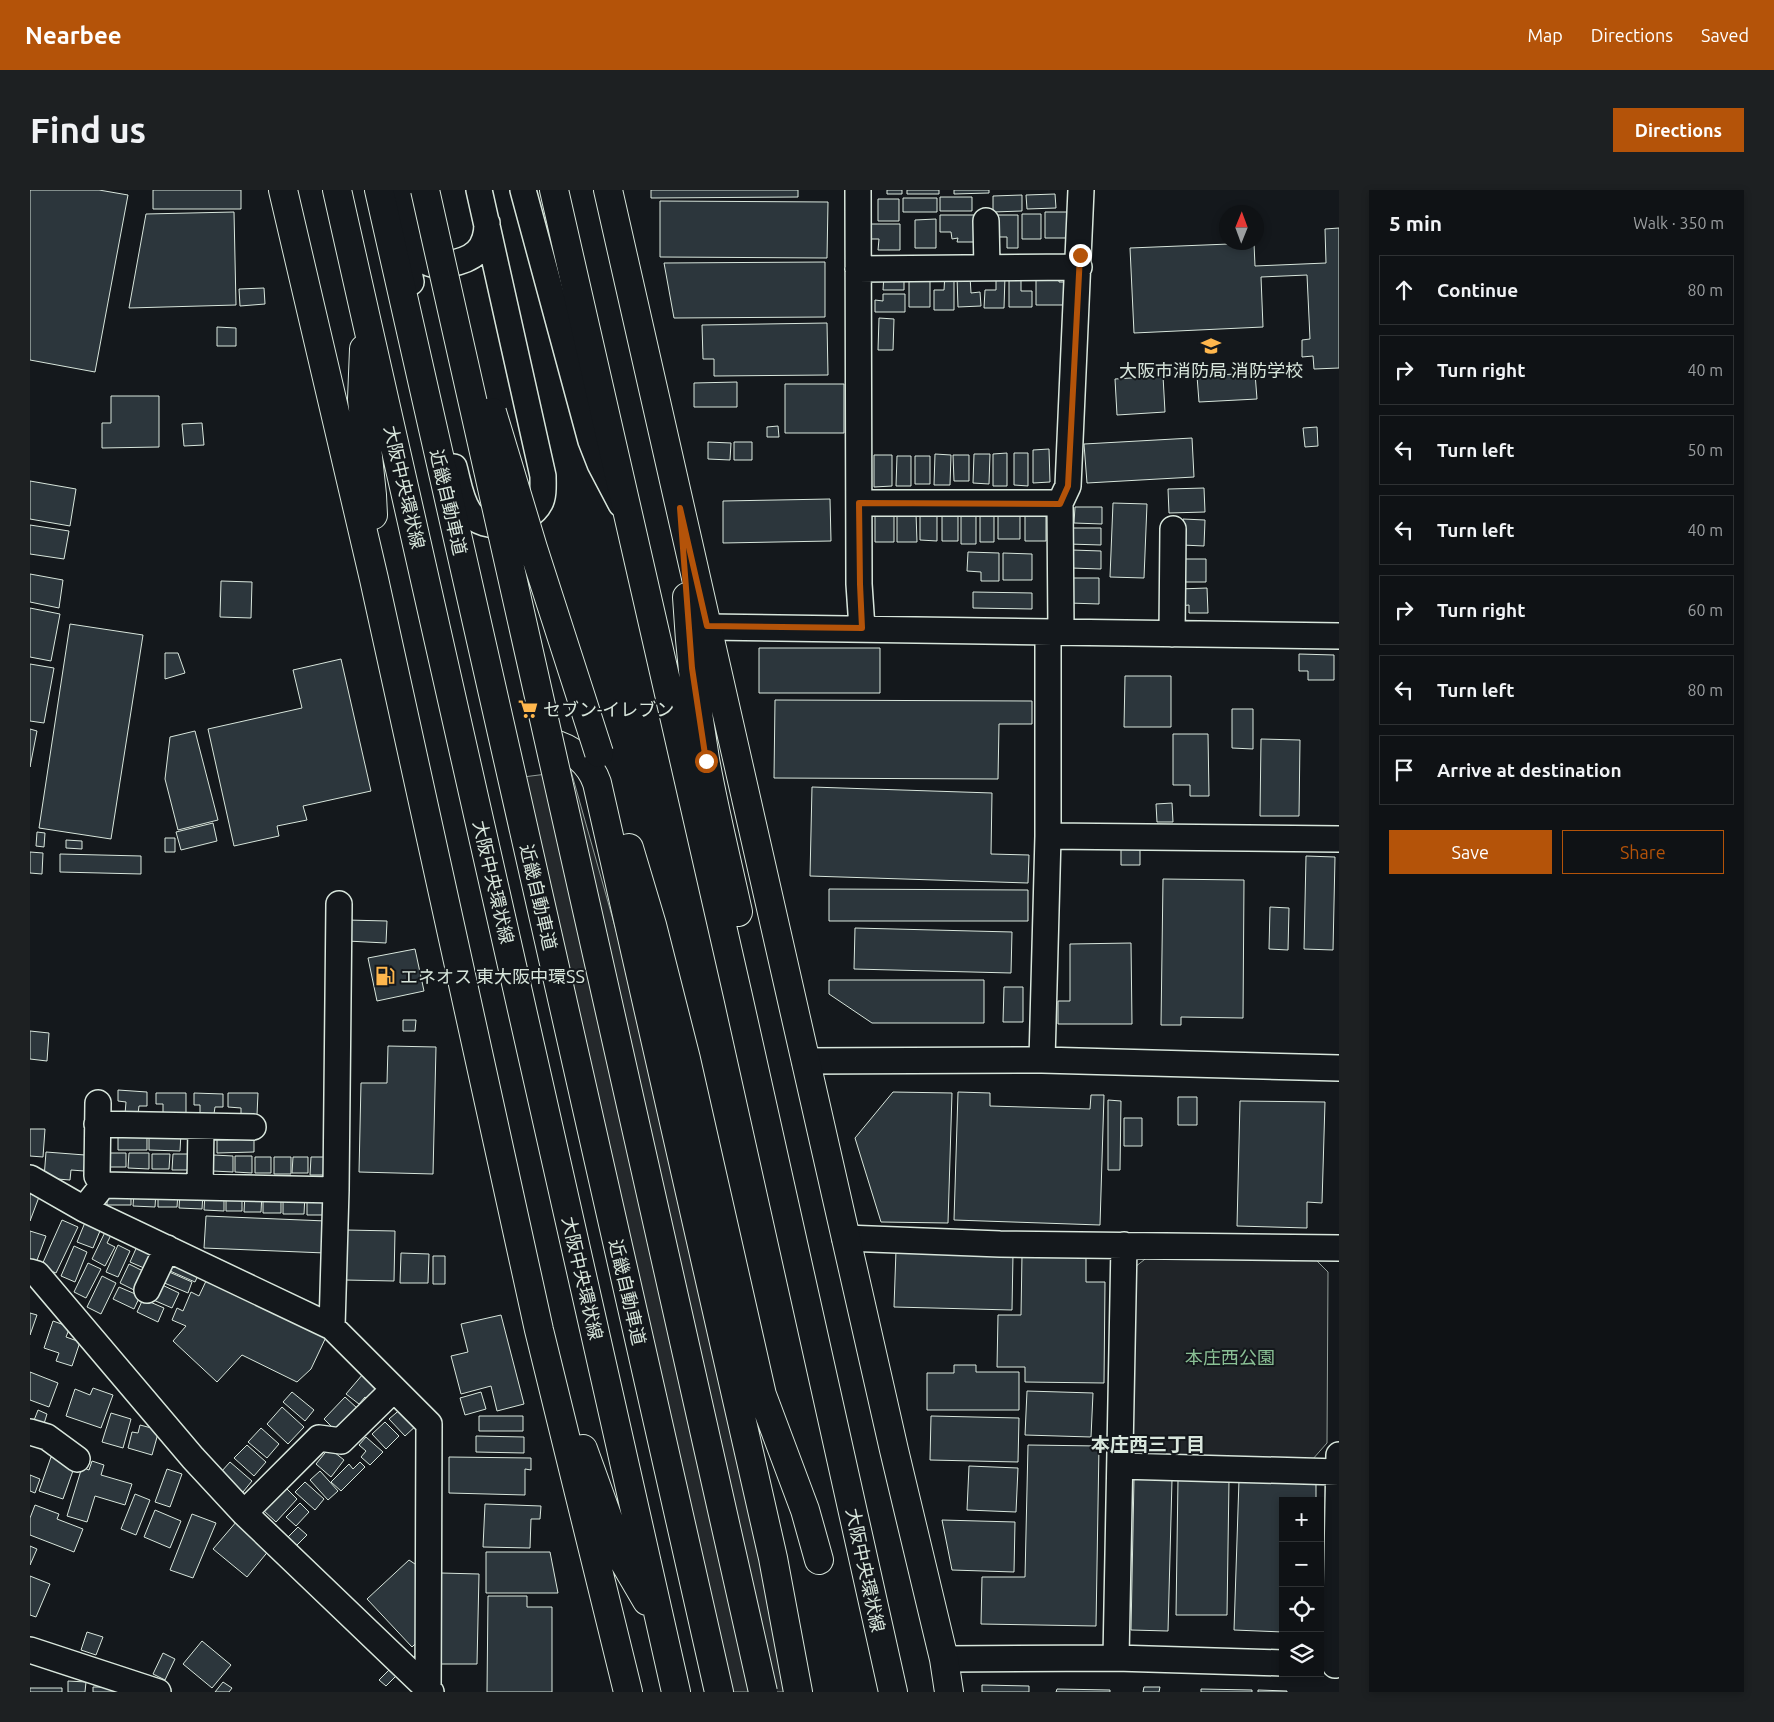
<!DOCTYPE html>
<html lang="en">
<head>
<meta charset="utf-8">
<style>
  :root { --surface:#0f1215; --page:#1d2022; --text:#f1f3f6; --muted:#9b9ea0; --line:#2f3234; --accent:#b45309 }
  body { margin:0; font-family:Ubuntu,"Noto Sans JP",sans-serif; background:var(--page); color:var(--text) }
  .controls { position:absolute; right:15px; bottom:15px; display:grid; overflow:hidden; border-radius:0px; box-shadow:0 2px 8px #0003 }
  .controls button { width:45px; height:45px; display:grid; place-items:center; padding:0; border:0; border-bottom:1px solid var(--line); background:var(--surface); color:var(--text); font:25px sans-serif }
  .compass { position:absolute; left:1189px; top:15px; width:45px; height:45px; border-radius:50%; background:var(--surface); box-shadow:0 2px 8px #0003; rotate:1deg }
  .stop { position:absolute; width:15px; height:15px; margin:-11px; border:4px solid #b45309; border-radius:50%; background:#fff }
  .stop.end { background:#b45309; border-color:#fff; box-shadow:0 1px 5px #0008 }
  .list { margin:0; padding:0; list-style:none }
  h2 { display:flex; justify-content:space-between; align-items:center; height:65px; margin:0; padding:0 20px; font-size:21px }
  h2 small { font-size:16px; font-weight:400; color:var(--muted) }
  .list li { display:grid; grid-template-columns:32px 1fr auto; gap:15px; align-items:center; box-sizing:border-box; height:70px; margin:0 10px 10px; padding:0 10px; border:1px solid var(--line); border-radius:0px }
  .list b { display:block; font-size:19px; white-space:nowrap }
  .list em { font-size:16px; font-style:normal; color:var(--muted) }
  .actions { display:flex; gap:10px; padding:15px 20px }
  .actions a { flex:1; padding:11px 0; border:1px solid var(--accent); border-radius:0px; text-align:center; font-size:18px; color:var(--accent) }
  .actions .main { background:var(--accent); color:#fff }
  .icon { flex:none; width:28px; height:28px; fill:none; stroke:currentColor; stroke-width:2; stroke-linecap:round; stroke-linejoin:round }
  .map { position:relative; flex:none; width:1309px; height:1502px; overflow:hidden; border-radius:0px }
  header { display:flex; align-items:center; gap:30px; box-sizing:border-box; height:70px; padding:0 25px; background:var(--accent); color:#fff }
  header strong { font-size:24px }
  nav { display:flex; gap:28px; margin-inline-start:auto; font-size:18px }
  .intro { display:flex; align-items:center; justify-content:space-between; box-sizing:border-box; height:120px; padding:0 30px }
  h1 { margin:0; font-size:35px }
  .button { padding:12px 22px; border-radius:0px; background:var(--accent); color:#fff; font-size:18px; font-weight:700 }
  main { display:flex; gap:30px; padding:0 30px }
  aside { flex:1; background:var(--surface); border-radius:0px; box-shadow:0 2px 8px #0003 }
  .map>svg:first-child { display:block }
  .green { fill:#202428; stroke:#939e99 }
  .parking { fill:#24282b; stroke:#939e99 }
  .building { fill:#2c363c; stroke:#d8e6dc }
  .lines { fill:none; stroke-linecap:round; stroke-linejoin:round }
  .minor-casing { stroke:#d8e6dc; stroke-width:28 }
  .major-casing { stroke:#d8e6dc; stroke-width:30 }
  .highway-casing { stroke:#d8e6dc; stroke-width:30 }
  .minor { stroke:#14181c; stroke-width:25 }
  .major { stroke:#14181c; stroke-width:28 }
  .highway { stroke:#14181c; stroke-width:28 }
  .highway-bridge-casing { stroke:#d8e6dc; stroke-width:30; stroke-linecap:butt }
  .highway-bridge { stroke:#14181c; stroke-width:28 }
  .route { stroke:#b45309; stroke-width:6 }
  .labels { text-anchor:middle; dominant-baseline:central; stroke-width:4; stroke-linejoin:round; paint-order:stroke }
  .poi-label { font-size:18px; fill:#d8e6dc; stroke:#14181c; text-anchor:start }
  .street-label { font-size:18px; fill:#d8e6dc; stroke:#14181c }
  .park-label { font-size:18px; fill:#8ac095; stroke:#14181c }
  .neighbourhood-label { font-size:19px; font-weight:bold; fill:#d8e6dc; stroke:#14181c }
</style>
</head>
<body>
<header>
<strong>Nearbee</strong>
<nav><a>Map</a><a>Directions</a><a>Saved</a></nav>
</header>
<div class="intro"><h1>Find us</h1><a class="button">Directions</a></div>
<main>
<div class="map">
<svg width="1309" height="1502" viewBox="0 0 1309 1502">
  <rect width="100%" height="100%" fill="#14181c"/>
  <path class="green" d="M1119,1066L1286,1070L1298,1082L1297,1253L1282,1270L1115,1267L1101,1254L1105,1077Z"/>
  <path class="parking" d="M541,581L672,1045L755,1502H694L493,587Z"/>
  <path class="building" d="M0,0H69L98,5L65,182L0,170Z
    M123,0H211V19H123Z
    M621,0H768V7L621,8Z
    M857,0H872V4H857Z
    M877,0H909V4H877Z
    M924,0H959V3L924,4Z
    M1025,4L1026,18L997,19L996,5Z
    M992,5V21L963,22V6Z
    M910,7H942V21H910Z
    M873,8H907V22H873Z
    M848,9H869V31H848Z
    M630,11L798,12L797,68L630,67Z
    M204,22L206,115L99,118L116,24Z
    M1015,22H1038V48H1015Z
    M992,24H1011V49H992Z
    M910,25H946V52H927L928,48L922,49L921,42H910Z
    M963,25H988V58H977V47H963Z
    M906,29V58H885V30Z
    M841,34H870V60H848L849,49H841Z
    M1309,38V178L1284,179L1283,166L1272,167V150L1280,149L1277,85L1231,87L1233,137L1104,143L1100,58L1224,53L1225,76L1296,73L1295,39Z
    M795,72V127L644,128L634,73Z
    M1006,82H1029V92H1036V115H1006Z
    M915,83L924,84V120H904V100H914Z
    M854,85H874V100H853Z
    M966,85L975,86L974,118H954L955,100H966Z
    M979,85H991V101H1002V117H979Z
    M940,86L941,103L950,102L951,116L928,117L927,87Z
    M879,90H900V117H879Z
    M234,98L235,114L210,116L209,99Z
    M853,104H875V122H845V110L853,111Z
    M849,128L864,129L863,160H848Z
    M797,133L798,185L684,186V169H673L672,135Z
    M187,137L206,138V156H187Z
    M1225,183L1227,209L1169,212L1167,186Z
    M1133,186L1135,222L1087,225L1085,189Z
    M707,192V217H664V193Z
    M755,194H814V243H755Z
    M81,206H129V257L72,258V233H81Z
    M172,233L174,255L154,256L152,234Z
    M748,236L749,247H737V237Z
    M1287,237L1288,256L1275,257L1273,238Z
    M1162,248L1164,287L1057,293L1054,254Z
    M678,252L701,253L700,270L678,269Z
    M704,252H722V270H704Z
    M1019,259L1020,292L1003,293V260Z
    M977,263V296H963V264Z
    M984,263H998V296L984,295Z
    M905,264L921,265L920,295H904Z
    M944,264H960L959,294L943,293Z
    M844,265H862V296L844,297Z
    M923,265H939V291H924Z
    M867,266H881V296H866Z
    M885,266H900V294H885Z
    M0,291L46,299L40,336L0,329Z
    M1174,298L1175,322L1139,323L1138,299Z
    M800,309L801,351L693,353V311Z
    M1083,313L1117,314L1114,388L1080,387Z
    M1045,317H1072V334L1044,333Z
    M968,321H990V349H968Z
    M995,322H1016V351H995Z
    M845,323H864V352H845Z
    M867,323H886L887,352H867Z
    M890,323H907V351L890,350Z
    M912,323H928V351H912Z
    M950,323H964V352H950Z
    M931,324H946V354H931Z
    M1153,329L1175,330L1174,356L1152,355Z
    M0,335L39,341L34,369L0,364Z
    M1038,338H1071V355L1038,354Z
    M1042,360L1071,361V379L1041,378Z
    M938,362L969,363V391H951V382L937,381Z
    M973,363L1002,364V390H973Z
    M1155,369H1176V392H1155Z
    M0,384L33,390L29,418L0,412Z
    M1040,388H1069V414L1039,413Z
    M191,391L222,392L221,428L190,427Z
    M1177,398L1178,423H1159V415L1149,416V399Z
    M943,402L1002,403V419L943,418Z
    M0,418L30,424L21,471L0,467Z
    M40,434L113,445L81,649L9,638Z
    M729,458H850V503H729Z
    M135,463H148L155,483L135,489Z
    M1269,464L1304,465V490H1278V481H1269Z
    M311,469L341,601L273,616L277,630L247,636L249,646L204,656L178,539L272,518L263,480Z
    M0,474L24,478L14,533L0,531Z
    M1095,486H1141V537H1094Z
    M745,510L1002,511V534H969L968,589L744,588Z
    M1202,519H1223V559L1202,558Z
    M0,539L7,541L0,577Z
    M165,541L188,630L148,640L135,589L140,547Z
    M1143,544H1178L1179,606H1160V595H1143Z
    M1231,549L1270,550L1269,626H1230Z
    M782,597L962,603L961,664L999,665L998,693L780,686Z
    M1142,613L1143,632H1127L1126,614Z
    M183,633L187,651L151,660L146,642Z
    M7,642L15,643L14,657L6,656Z
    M135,648H145V662H135Z
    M36,650L52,651V659L36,658Z
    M1110,658V675H1091V659Z
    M0,662L13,663L12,684L0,683Z
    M30,664L111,666V684L30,682Z
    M1276,666L1305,667L1303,760L1274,759Z
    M1133,689L1214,690L1213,828L1151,827V835H1131Z
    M799,699L998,700V731H799Z
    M1240,717L1259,718L1258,760L1239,759Z
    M317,730L357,731L356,753L317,751Z
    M825,738L982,742L981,783L824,779Z
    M1101,753L1102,834H1028V811H1040V754Z
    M385,759L394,801L347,811L338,768Z
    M799,790H954V833H842L799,804Z
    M974,797H993V832H973Z
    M373,830H386L385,841H373Z
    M0,841L19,843L17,871L0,869Z
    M358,856L406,857L403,984L329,982L331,893H357Z
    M88,900L117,902V916H109L108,924H95L96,912L88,911Z
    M863,902L922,903L918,1033L851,1032L825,948Z
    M928,902L960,903V916L1060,919L1061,905H1074L1070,1035L924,1030Z
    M126,903H156V923H133V914H126Z
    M164,903L193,904V917H185L184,924L170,923V915H164Z
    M198,903H228L227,925L211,924V918L198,917Z
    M1148,907H1167V935H1148Z
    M1078,910L1091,911L1090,980H1078Z
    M1210,911L1295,912L1292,1013L1277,1012V1038L1207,1036Z
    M1094,928H1112V956H1094Z
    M0,939H15L13,967L0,966Z
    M88,943H117V960H88Z
    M119,943H151L150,961L119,960Z
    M187,945H224V962L187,963Z
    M16,962L55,965L54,981L41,980L40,990L14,988Z
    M76,963H96V977H76Z
    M99,963H119V979L98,978Z
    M122,964H140L139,979H122Z
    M143,964H162V980H142Z
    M183,965L203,966V982L183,981Z
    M205,966H222V983L205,982Z
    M225,967H241V983H225Z
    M244,967H261V984H244Z
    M263,967H278V983H262Z
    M281,967H298V985H280Z
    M77,1001L101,1002V1015H77Z
    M104,1002H126L125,1017L103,1016Z
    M128,1002L148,1003L147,1017H128Z
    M150,1003L173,1004L172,1019L149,1018Z
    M196,1003L212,1004V1021H196Z
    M0,1004L9,1007L0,1031Z
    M175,1004H194V1021L174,1020Z
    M215,1004H232L231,1022H214Z
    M233,1004H251V1023H233Z
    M253,1004L275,1005L274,1024H253Z
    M277,1004L298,1005V1025H277Z
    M176,1026L296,1031L295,1063L174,1058Z
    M32,1030L48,1037L26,1083L11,1077Z
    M56,1030L72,1036L63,1058L47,1052Z
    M77,1038L83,1041L77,1053L85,1057L75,1076L62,1069Z
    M316,1040L365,1041L364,1091L315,1090Z
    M0,1041L16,1046L6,1073L0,1071Z
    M109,1052L124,1059L114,1078L100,1072Z
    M88,1055L100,1061L88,1087L76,1082Z
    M44,1056L57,1062L45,1092L31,1086Z
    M866,1060L983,1064L982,1120L864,1117Z
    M371,1063L399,1064L398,1093H370Z
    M992,1065L1056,1066V1092H1075L1074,1193L995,1192V1177H967L968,1125H991Z
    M403,1066H415V1094H403Z
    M146,1068L171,1079L165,1092L140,1081Z
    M58,1073L71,1079L56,1108L44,1102Z
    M99,1074L115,1082L106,1101L90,1093Z
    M137,1081L162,1092L158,1103L132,1092Z
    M72,1086L86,1093L71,1124L57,1117Z
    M176,1091L297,1145L281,1179L267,1192L212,1165L187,1192L143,1151L156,1136L142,1130L147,1118L153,1121L161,1102L169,1106Z
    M128,1093L149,1103L142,1118L121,1109Z
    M89,1097L110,1106L104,1119L83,1109Z
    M113,1109L134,1118L128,1132L107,1122Z
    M0,1123L7,1125L0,1145Z
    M471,1125L494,1214L467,1221L461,1196L431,1204L421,1166L438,1162L431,1134Z
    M23,1131L40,1137L36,1147L50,1152L42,1176L26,1171L29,1163L14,1158Z
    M924,1175H946V1182H989V1220H897V1183H924Z
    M0,1182L28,1193L19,1217L0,1210Z
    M333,1184L350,1199L340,1211L335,1207L329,1214L316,1204Z
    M63,1198L83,1205L71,1238L36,1226L45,1199L60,1205Z
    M997,1201L1063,1203L1061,1247L995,1245Z
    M262,1202L284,1220L275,1231L253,1212Z
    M451,1202L456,1219L435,1225L430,1208Z
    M315,1207L328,1219L307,1242L294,1229Z
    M252,1217L274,1237L258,1254L237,1234Z
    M373,1217L389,1233L375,1246L359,1229Z
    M8,1220L17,1224L13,1237L3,1233Z
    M81,1223L101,1229L93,1258L72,1252Z
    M449,1226H493V1241H449Z
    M901,1226L989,1228L988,1272L900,1270Z
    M355,1232L369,1246L356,1259L342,1244Z
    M110,1235L129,1240L122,1265L98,1258L102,1242L108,1243Z
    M231,1238L249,1254L237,1268L218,1252Z
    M446,1246L494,1247V1263L446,1262Z
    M336,1247L353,1262L340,1275L331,1267L336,1261L329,1255Z
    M217,1255L236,1272L224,1286L204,1268Z
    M998,1255L1069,1256L1066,1436L951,1434L952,1387H995Z
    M299,1258L314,1270L301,1287L286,1274Z
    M21,1267L45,1275L33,1309L9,1301Z
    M419,1267L501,1268V1280L495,1279V1305L419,1303Z
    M62,1271L74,1275L71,1285L102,1294L95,1315L65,1306L57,1332L37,1326L52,1277L59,1280Z
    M200,1272L222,1291L213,1302L191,1282Z
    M330,1272L335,1277L311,1301L301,1292L319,1274L323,1279Z
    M939,1276L988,1278L986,1322L937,1320Z
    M137,1279L152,1284L140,1317L125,1312Z
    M290,1281L308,1301L298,1310L280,1290Z
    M0,1285L10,1289L5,1303L0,1301Z
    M1104,1289L1142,1290L1138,1441L1101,1440Z
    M1148,1289L1199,1290L1197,1425H1146Z
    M1209,1290L1286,1293V1311H1253V1442L1204,1440Z
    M275,1292L294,1309L285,1320L265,1302Z
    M255,1297L267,1309L246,1332L233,1320Z
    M105,1304L120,1310L106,1345L91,1339Z
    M270,1313L279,1322L266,1336L256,1327Z
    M455,1314L511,1316L510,1329H501L500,1358L453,1357Z
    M5,1315L29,1324L27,1329L53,1339L44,1362L0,1345V1328Z
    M125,1320L151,1331L140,1358L114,1347Z
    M162,1324L186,1333L163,1388L140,1380Z
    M912,1330L985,1332L984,1382L922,1380Z
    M207,1331L240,1359L217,1387L183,1359Z
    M268,1337L277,1345L265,1357L256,1349Z
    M0,1356L7,1359L0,1375Z
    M456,1362H520L528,1403H456Z
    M379,1370L391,1378L390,1449L382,1457L337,1409Z
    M411,1383L449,1384L447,1474H409Z
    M0,1386L20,1394L6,1427L0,1425Z
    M458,1406H497V1417H522V1502H457Z
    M57,1442L73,1447L66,1465L51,1460Z
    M172,1451L201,1475L182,1498L153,1474Z
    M133,1463L145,1469L135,1490L123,1484Z
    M364,1475L371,1481L356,1496L349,1490Z
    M38,1491L56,1492L55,1502H38Z
    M193,1492L202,1498L199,1502H185Z
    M952,1495L999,1496V1502H952Z
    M63,1497H85V1502H63Z
    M1114,1497H1130L1129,1502H1113Z
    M0,1498H32V1502H0Z
    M1027,1499L1080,1500V1502H1026Z
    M1171,1499L1222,1500V1502H1171Z
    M1228,1500L1257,1501V1502H1228Z"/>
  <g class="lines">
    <defs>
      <path id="minor" d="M374,0L379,31L377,72L381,92
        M493,0L561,251L570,274L591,314
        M828,0L829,394L832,438
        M956,31L957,78
        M377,50C383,59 388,68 399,73C404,76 412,74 418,74C443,70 457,60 457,33
        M828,79L1049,77
        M424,277C428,291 430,309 439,322C453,344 499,335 510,313C514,306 513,294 513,286L449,0
        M829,313H1030
        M677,437L1309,446
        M1031,442L1030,313L1038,296L1051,0
        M1142,444L1143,339
        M1018,646L1309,649
        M1012,870L1018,646V442
        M775,871L1012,870L1309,878
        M68,913L67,986L73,995
        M67,934L223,937
        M0,988L54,1019L302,1137L399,1234L398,1502
        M170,997L171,936
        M54,1019L73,995L306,1000
        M815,1048L970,1054L1309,1058
        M0,1082L7,1084L163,1268L214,1323L401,1502
        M117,1100L137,1058
        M302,1137L306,1000L309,714
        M0,1242L17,1247L47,1269
        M1090,1276L1309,1282
        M214,1323L289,1248L311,1251L364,1199
        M0,1460L128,1502
        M1086,1468L1094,1055
        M914,1469L1086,1468L1253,1473
        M1305,1475L1309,1265"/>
      <path id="major" d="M253,0L344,389L509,1140L598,1502
        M307,0L646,1502
        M524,0L708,806L863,1502
        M578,0L864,1260L914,1469L919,1502
        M334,159L332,209L342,305L343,325
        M657,407C660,461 666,515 675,569C684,620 697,671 708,722
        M553,1259L593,1370L617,1411"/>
      <path id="highway" d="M349,0L689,1502
        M521,553C541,558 560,572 567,593L743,1368L768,1502
        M599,658L622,735L656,869L732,1205L775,1320L789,1370"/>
    </defs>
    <use href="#minor" class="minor-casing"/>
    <use href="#major" class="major-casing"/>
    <use href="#highway" class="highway-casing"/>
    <use href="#minor" class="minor"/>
    <use href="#major" class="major"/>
    <use href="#highway" class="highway"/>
    <defs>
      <path id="highway-bridge" d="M395,0L733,1502
        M462,222L503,358L569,563"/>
    </defs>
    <use href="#highway-bridge" class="highway-bridge-casing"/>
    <use href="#highway-bridge" class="highway-bridge"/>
  </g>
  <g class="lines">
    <path class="route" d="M676,571L662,478L650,318L677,436L832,438L830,394L829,313L1030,314L1038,296L1050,65"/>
  </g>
  <defs>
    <symbol id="school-bare" viewBox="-9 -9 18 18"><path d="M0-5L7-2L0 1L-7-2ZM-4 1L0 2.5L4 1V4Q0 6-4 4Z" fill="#ffb74d" stroke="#14181c" stroke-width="2.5" paint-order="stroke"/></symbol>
    <symbol id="supermarket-bare" viewBox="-9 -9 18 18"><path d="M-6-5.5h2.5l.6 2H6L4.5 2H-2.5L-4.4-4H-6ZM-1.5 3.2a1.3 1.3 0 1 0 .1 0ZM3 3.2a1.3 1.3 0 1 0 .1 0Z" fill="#ffb74d" stroke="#14181c" stroke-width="2.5" paint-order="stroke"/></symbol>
    <symbol id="fuel-bare" viewBox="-9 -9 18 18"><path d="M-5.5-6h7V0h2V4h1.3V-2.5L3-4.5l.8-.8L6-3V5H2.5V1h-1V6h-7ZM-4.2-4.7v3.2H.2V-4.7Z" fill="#ffb74d" stroke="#14181c" stroke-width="2.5" paint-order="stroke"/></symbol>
  </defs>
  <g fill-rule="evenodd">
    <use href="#school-bare" x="1167" y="142" width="28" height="28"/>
    <use href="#supermarket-bare" x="484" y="505" width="28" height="28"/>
    <use href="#fuel-bare" x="341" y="772" width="28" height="28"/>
  </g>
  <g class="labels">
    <g class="poi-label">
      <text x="1181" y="180" text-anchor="middle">大阪市消防局 消防学校</text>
      <text x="513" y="519">セブン-イレブン</text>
      <text x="370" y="786">エネオス 東大阪中環SS</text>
    </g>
    <g class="street-label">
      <text transform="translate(375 297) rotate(77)">大阪中央環状線</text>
      <text transform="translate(419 312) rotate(77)">近畿自動車道</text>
      <text transform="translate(464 692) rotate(77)">大阪中央環状線</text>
      <text transform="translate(509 707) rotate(77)">近畿自動車道</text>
      <text transform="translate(553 1088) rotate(77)">大阪中央環状線</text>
      <text transform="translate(598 1102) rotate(77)">近畿自動車道</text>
      <text transform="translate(836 1380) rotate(78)">大阪中央環状線</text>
    </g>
    <g class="park-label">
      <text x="1200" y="1167">本庄西公園</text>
    </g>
    <g class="neighbourhood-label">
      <text x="1118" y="1254">本庄西三丁目</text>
    </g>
  </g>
</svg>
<div class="controls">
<button>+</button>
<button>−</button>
<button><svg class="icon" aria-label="locate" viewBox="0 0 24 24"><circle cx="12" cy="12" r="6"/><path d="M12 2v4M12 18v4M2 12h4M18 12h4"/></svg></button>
<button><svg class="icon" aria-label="layers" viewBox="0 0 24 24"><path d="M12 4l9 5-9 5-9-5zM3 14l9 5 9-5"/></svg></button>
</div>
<svg class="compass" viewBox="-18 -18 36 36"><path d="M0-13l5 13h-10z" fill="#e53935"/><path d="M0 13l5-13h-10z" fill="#9b9ea0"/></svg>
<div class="stop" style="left:676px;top:571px"></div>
<div class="stop end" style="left:1050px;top:65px"></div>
</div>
<aside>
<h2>5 min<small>Walk · 350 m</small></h2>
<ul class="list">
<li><svg class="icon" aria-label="ahead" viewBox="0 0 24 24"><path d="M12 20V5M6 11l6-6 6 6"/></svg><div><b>Continue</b></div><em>80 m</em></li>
<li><svg class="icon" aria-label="right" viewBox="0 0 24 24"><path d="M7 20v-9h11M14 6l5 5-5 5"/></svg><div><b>Turn right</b></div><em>40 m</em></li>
<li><svg class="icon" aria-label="left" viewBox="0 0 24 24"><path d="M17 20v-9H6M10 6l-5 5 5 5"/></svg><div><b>Turn left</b></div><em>50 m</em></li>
<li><svg class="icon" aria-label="left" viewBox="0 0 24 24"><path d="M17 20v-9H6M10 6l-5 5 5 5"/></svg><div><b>Turn left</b></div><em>40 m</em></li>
<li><svg class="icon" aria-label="right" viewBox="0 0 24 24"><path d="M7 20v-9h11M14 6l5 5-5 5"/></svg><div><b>Turn right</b></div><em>60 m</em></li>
<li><svg class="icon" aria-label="left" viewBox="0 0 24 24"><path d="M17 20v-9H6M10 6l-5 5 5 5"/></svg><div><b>Turn left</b></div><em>80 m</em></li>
<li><svg class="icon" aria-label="arrive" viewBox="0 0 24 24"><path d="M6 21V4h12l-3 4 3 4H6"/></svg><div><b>Arrive at destination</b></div></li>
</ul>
<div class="actions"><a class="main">Save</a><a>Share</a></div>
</aside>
</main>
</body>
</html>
